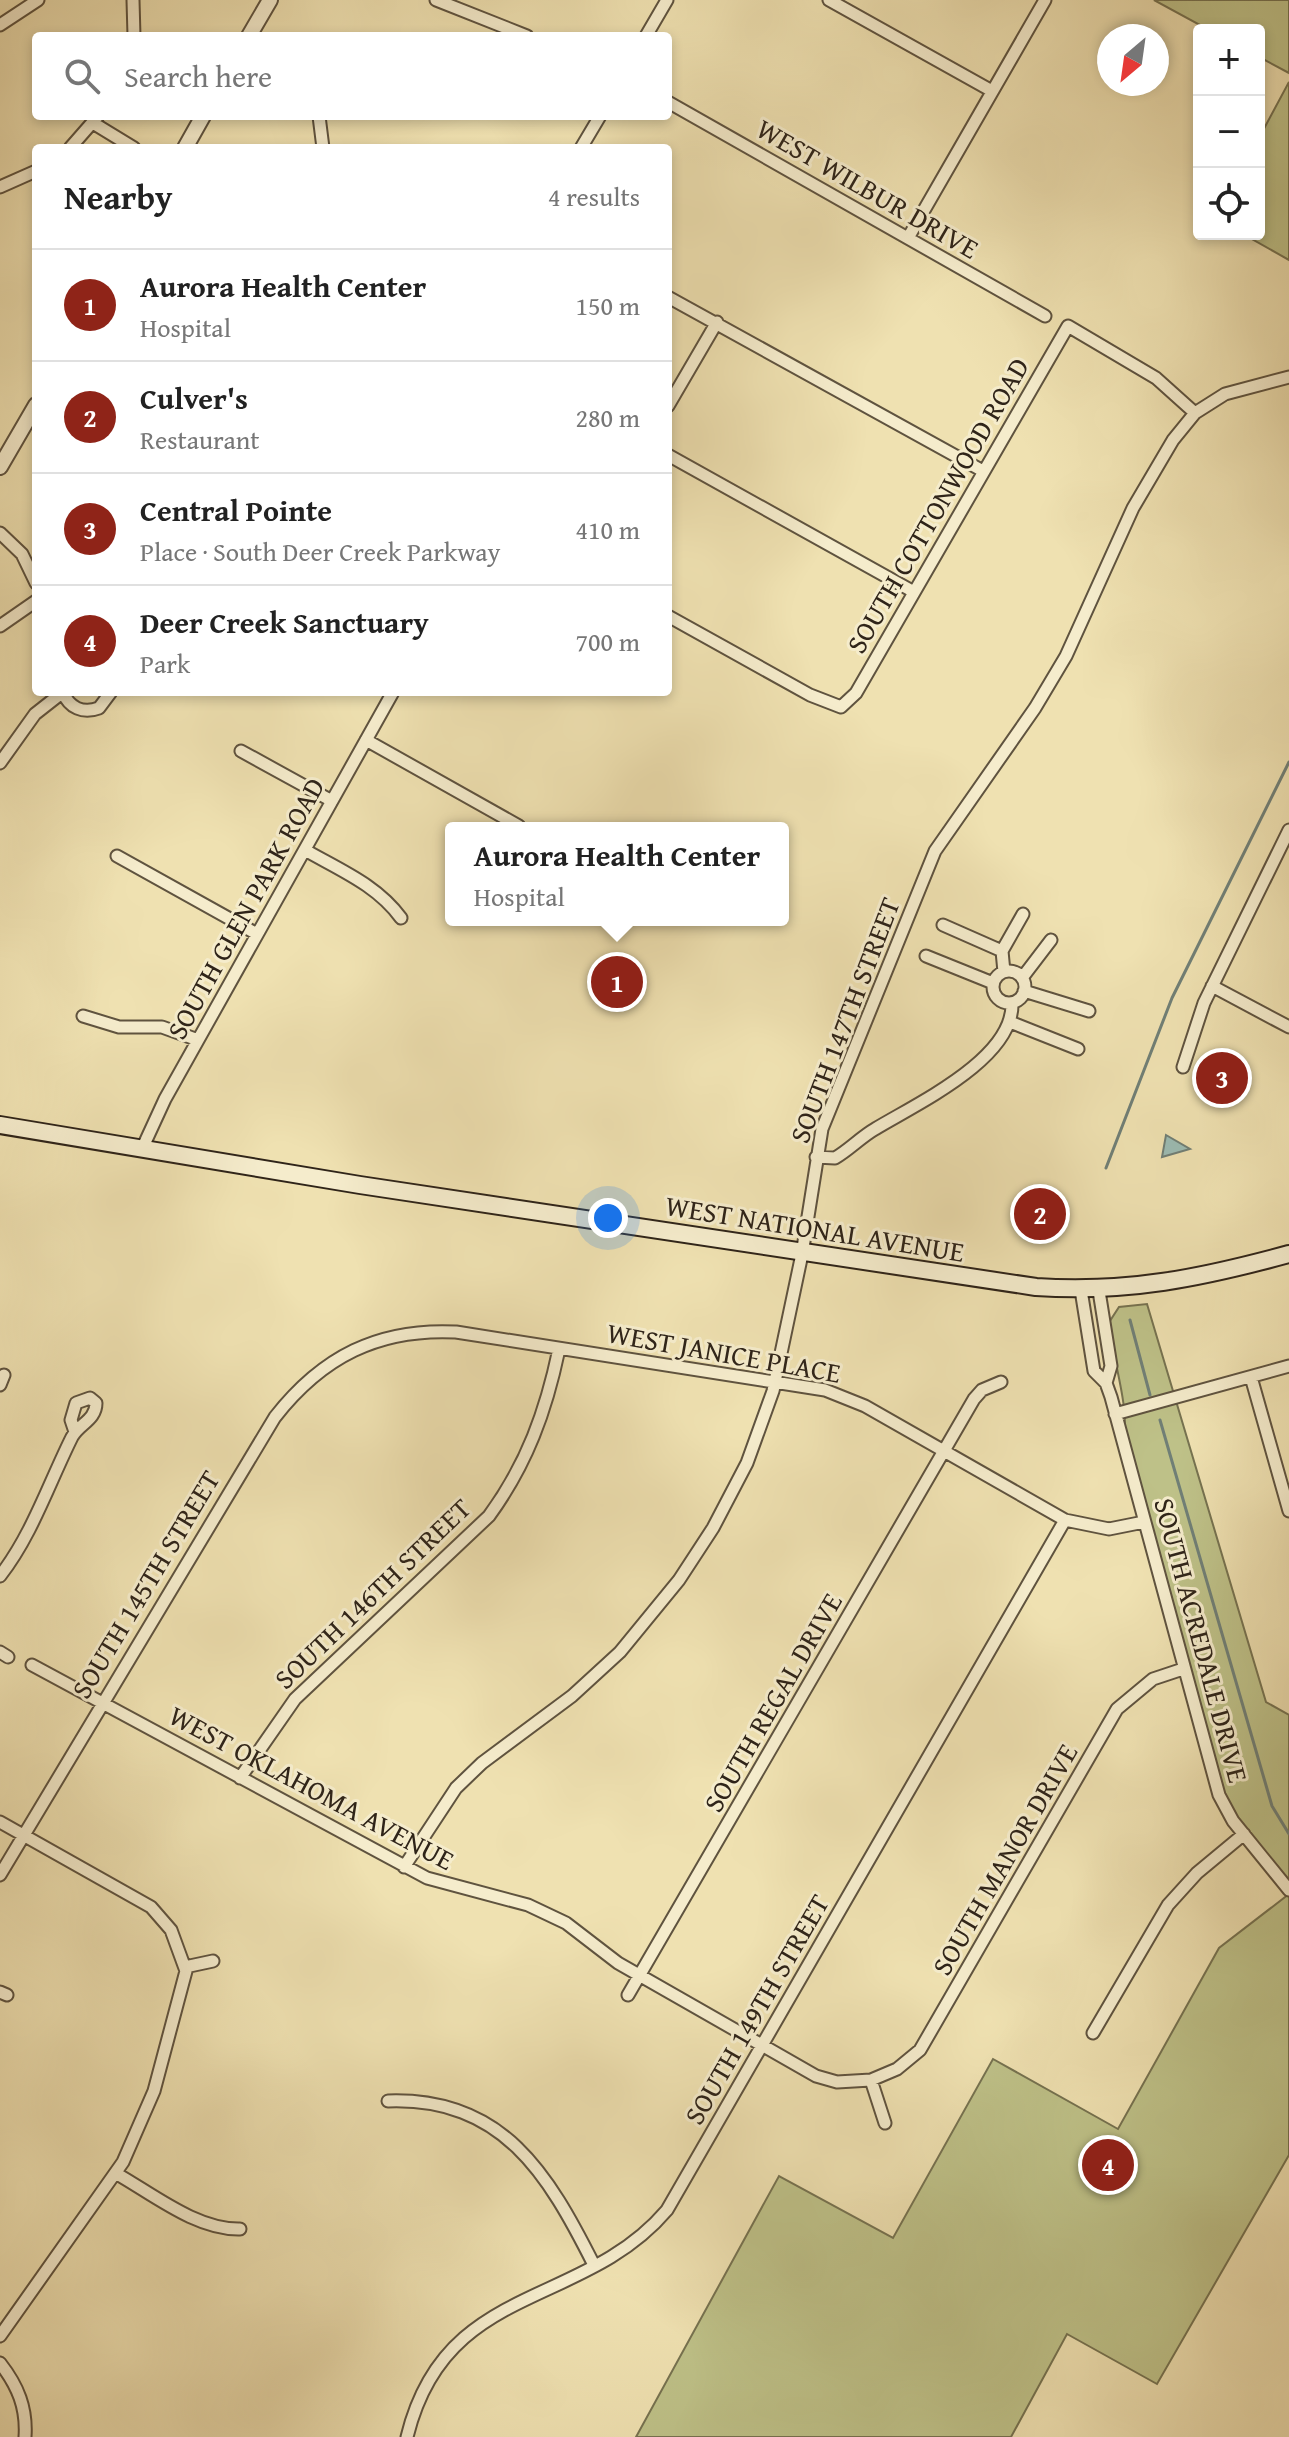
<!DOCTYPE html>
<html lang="en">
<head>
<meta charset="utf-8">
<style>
  :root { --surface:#fff; --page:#f2f2f2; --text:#222; --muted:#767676; --line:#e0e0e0; --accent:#8f2418 }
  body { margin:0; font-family:"Gentium Book Plus",serif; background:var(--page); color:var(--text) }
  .controls { position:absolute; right:24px; top:24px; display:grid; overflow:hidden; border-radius:8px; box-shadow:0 4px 12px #0003 }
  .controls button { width:72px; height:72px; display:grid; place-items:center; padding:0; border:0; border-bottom:2px solid var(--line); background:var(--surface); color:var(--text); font:40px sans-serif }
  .compass { position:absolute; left:1097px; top:24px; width:72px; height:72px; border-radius:50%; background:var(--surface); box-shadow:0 4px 12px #0003; rotate:209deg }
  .you { position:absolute; left:608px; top:1218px; width:28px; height:28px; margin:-20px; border:6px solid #fff; border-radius:50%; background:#1a73e8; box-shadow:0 0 0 12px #1a73e833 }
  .badge { display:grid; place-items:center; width:52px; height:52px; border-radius:50%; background:var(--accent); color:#fff; font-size:26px; font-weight:700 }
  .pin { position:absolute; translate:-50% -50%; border:4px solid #fff; box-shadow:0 2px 8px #0006 }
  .popup { position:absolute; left:445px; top:822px; width:344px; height:104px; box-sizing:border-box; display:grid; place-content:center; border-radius:8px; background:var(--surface); filter:drop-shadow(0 2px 6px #0005); font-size:26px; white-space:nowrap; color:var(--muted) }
  .popup b { font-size:30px; color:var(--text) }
  .popup::after { content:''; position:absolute; left:50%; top:100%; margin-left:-16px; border:16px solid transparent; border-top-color:var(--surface) }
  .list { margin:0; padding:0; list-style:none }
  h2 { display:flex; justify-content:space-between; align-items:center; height:104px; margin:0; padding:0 32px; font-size:34px }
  h2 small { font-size:26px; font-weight:400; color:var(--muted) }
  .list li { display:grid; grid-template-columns:52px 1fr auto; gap:24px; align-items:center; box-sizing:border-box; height:112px; padding:0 32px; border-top:2px solid var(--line) }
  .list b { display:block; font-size:30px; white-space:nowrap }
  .list p { margin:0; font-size:26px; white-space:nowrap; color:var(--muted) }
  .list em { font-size:26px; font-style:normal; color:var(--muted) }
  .icon { flex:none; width:44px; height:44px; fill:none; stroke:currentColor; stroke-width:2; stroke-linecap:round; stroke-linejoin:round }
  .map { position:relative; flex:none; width:1289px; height:2437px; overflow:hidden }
  .search { position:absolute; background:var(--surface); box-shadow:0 4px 12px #0003; left:32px; top:32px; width:640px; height:88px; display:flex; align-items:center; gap:20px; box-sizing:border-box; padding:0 28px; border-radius:8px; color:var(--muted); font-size:30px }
  .panel { position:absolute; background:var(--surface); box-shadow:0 4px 12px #0003; left:32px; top:144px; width:640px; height:552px; border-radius:8px }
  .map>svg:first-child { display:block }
  .green { fill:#bec188; stroke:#767250; stroke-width:2 }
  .water { fill:#9cbcb4; stroke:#707f76; stroke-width:2 }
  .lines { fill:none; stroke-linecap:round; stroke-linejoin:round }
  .stream { stroke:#707f76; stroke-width:3 }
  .minor-casing { stroke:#5f533f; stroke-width:15 }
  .tertiary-casing { stroke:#5f533f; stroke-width:18 }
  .secondary-casing { stroke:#2f2419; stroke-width:20 }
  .minor { stroke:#f5eccc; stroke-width:11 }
  .tertiary { stroke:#f5eccc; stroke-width:14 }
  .secondary { stroke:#f5eccc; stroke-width:16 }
  .labels { text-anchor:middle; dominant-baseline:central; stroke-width:6; stroke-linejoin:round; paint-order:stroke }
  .street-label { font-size:28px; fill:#2f2419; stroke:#f5eccc }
</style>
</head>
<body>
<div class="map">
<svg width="1289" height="2437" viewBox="0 0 1289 2437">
  <rect width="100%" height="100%" fill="#efe1b1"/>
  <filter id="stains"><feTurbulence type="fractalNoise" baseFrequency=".0025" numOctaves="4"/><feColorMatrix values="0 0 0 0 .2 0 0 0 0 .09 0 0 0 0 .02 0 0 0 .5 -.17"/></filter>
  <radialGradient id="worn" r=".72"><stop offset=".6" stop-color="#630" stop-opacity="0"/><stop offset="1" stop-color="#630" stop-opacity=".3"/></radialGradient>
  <path class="green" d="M1154,0H1289V73L1259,57V30H1209Z
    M1289,82V260L1243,234H1259V138Z
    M1147,1304L1266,1702L1289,1715V1883L1226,1803L1124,1427C1129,1413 1111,1345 1108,1324L1119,1307Z
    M1289,1894V2155L1157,2384L1067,2334L1011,2437H636L779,2176L893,2238L993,2059L1118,2129L1219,1948Z"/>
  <path class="water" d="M1166,1135L1190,1149L1162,1157Z"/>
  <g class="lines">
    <path class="stream" d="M1106,1168L1172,998L1289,762
      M1130,1320L1150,1395
      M1160,1420L1272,1806L1289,1834"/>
    <defs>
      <path id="minor" d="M133,0L134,36
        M436,0L527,36
        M829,0L992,91
        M0,25L38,0
        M646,36L667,0
        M668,102L1045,316
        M319,116L323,148
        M93,123L134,148
        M70,148L98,116
        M581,148L600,116
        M0,187L36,171
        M908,238L1045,0
        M668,297L983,471
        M668,406L717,322
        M668,455L914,592
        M0,533L22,554L36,583
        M668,616L810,695L841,707L856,693L1068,326L1156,378L1195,413
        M0,626L36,601
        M366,740L519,826
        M241,751L332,801
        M0,763L35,714L63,692C69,708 83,714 99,708L111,692
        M305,850C340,870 377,885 401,918
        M117,856L257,934
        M943,925L1002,951L1004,972
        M1002,951L1023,914
        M926,956L993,983
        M993 987a16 16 0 1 1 32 0a16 16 0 1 1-32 0Z
        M1022,978L1051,940
        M1212,986L1289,1027
        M1024,991L1089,1011
        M83,1016L119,1027H162L198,1040
        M1010,1022L1078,1049
        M1183,1067L1204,1003L1289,830
        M142,1149L165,1099L393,692
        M816,1157L835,1158C849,1150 861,1137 875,1129C916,1104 1014,1059 1012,1003
        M1081,1290L1094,1371L1106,1383L1111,1397L1219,1795L1233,1821L1289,1890
        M1099,1291L1111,1366L1106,1383
        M1251,1377L1289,1511
        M0,1385L4,1375
        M1115,1414L1289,1366
        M0,1576C32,1535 49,1483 72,1437C79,1424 96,1420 96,1403L90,1398L76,1403L71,1420L75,1432
        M0,1652L8,1657
        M32,1665L427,1878L528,1905L566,1923L618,1963L816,2076L837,2082L871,2080L897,2069L920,2050L1117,1709L1153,1679L1183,1669
        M240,1778L295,1699L489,1516C527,1464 546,1411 559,1349
        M0,1822L151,1907L171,1930L186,1971L154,2091L123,2162L0,2336
        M404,1867L456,1788L482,1763L572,1696L620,1652L679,1580L713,1528L747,1463L773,1391L802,1254L822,1129L935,851L1035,708L1066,656L1133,508L1173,440L1195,413L1225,394L1289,377
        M0,1875L275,1417C322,1357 378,1328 456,1332L825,1390L865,1406L1065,1520L1109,1529L1144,1522
        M185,1967L213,1961
        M0,1992L7,1995
        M628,1995L974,1399L982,1390L1001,1382
        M1093,2033L1168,1905L1197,1873L1244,1834
        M871,2080L885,2123
        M388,2101C503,2097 548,2174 594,2265
        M117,2174C154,2195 197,2230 240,2229
        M0,2363C18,2386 27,2408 25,2437
        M407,2437C445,2281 582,2310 667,2210L1065,1520"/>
      <path id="tertiary" d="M249,36L270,0
        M185,148L203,116
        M0,467L36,405"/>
      <path id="secondary" d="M0,1125L360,1185L1036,1287C1128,1293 1201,1278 1289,1254"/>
    </defs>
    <use href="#minor" class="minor-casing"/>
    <use href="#tertiary" class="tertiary-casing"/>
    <use href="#secondary" class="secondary-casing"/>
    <use href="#minor" class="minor"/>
    <use href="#tertiary" class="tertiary"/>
    <use href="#secondary" class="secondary"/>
  </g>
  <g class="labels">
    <g class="street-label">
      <text transform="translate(868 188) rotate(30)">WEST WILBUR DRIVE</text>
      <text transform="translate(937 505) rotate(-60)">SOUTH COTTONWOOD ROAD</text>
      <text transform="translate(245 908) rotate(-61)">SOUTH GLEN PARK ROAD</text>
      <text transform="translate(844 1020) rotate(-69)">SOUTH 147TH STREET</text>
      <text transform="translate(815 1228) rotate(9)">WEST NATIONAL AVENUE</text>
      <text transform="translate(724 1352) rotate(10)">WEST JANICE PLACE</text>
      <text transform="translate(145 1584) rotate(-59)">SOUTH 145TH STREET</text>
      <text transform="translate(372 1593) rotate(-44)">SOUTH 146TH STREET</text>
      <text transform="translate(1202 1640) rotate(75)">SOUTH ACREDALE DRIVE</text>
      <text transform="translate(772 1702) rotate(-60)">SOUTH REGAL DRIVE</text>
      <text transform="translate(312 1787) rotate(28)">WEST OKLAHOMA AVENUE</text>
      <text transform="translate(1004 1859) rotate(-60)">SOUTH MANOR DRIVE</text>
      <text transform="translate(756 2009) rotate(-60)">SOUTH 149TH STREET</text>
    </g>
  </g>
  <rect width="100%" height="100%" filter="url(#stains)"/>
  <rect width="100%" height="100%" fill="url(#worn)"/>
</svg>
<div class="controls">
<button>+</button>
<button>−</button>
<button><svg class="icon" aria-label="locate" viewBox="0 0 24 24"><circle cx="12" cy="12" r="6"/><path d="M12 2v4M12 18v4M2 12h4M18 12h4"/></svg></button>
</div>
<svg class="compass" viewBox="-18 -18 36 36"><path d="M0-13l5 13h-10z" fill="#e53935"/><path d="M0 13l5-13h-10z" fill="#767676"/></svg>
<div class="you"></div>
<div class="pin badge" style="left:617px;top:982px">1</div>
<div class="popup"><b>Aurora Health Center</b>Hospital</div>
<div class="pin badge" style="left:1040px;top:1214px">2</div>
<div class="pin badge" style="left:1222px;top:1078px">3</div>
<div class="pin badge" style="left:1108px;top:2165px">4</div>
<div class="search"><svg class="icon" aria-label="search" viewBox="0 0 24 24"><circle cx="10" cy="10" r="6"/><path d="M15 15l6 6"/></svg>Search here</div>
<section class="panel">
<h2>Nearby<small>4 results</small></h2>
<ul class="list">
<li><span class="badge">1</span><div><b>Aurora Health Center</b><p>Hospital</p></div><em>150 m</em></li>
<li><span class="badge">2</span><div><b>Culver's</b><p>Restaurant</p></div><em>280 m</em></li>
<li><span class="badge">3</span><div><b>Central Pointe</b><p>Place · South Deer Creek Parkway</p></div><em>410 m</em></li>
<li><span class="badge">4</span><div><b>Deer Creek Sanctuary</b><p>Park</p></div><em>700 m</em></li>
</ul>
</section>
</div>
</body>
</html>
